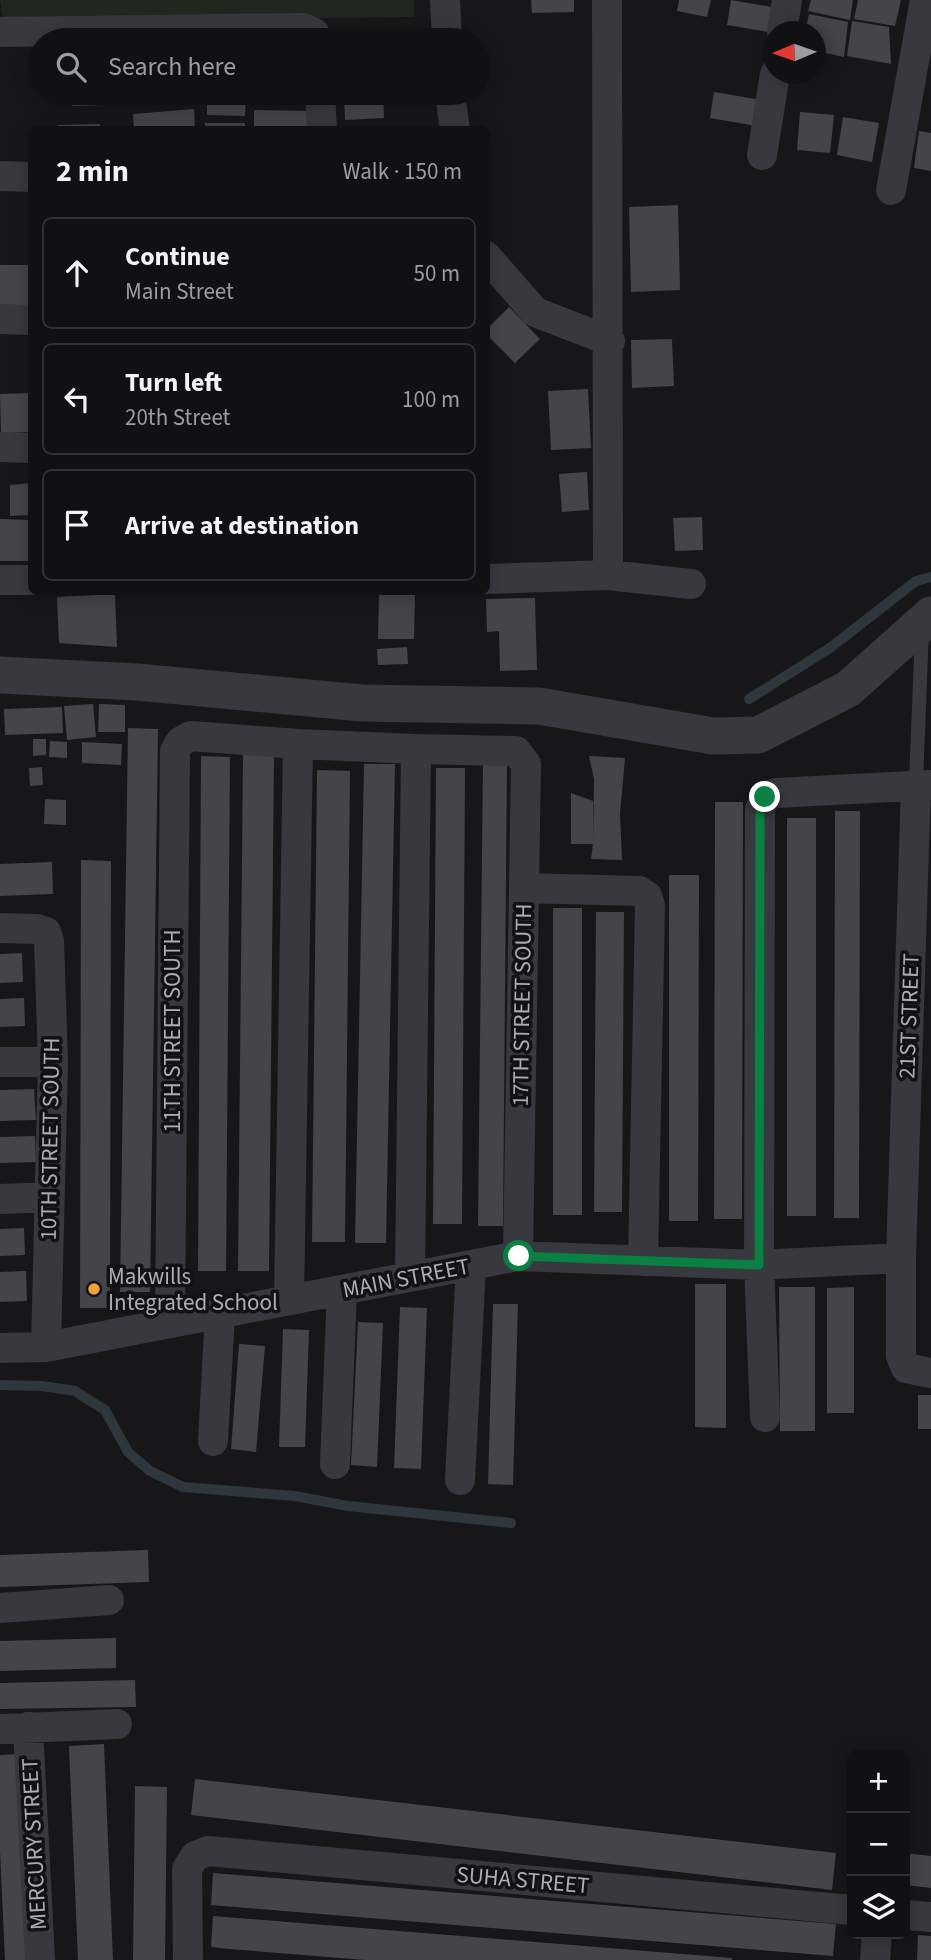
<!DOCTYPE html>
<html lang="en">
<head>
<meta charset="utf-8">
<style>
  :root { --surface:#111113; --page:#1a1a1c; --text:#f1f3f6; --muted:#9c9da0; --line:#303133 }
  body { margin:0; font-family:"Source Sans 3",sans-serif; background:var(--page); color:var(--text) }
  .controls { position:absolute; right:21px; bottom:21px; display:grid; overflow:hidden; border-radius:10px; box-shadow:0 4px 18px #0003 }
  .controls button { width:63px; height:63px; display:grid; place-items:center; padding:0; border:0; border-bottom:2px solid var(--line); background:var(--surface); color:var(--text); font:35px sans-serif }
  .compass { position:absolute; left:763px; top:21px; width:63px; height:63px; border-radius:50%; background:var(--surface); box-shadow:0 4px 18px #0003; rotate:268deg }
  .stop { position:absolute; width:21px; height:21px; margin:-16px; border:5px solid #0b8043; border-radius:50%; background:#fff }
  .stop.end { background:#0b8043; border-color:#fff; box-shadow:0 2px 7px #0008 }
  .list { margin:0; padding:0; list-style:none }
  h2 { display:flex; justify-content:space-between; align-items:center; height:91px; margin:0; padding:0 28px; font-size:30px }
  h2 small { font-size:23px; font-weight:400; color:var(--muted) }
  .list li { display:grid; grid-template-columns:46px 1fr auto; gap:21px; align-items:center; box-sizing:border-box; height:112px; margin:0 14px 14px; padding:0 14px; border:2px solid var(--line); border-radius:10px }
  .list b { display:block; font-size:26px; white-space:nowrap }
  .list p { margin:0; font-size:23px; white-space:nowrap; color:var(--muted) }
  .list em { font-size:23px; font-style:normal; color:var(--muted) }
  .icon { flex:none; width:38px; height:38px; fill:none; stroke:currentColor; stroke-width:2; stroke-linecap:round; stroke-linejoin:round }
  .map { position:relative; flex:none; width:931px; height:1960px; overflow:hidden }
  .search { position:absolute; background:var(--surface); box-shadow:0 4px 18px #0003; left:28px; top:28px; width:462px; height:77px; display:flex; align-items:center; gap:18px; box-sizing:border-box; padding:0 24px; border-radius:38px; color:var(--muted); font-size:26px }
  .panel { position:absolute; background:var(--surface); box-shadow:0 4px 18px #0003; left:28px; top:126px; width:462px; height:469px; border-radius:10px }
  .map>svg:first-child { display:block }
  .green { fill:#1f271f }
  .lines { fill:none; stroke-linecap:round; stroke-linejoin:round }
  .stream { stroke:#2d373d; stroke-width:10 }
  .building { fill:#434549 }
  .service { stroke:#38393e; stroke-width:14 }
  .minor { stroke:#38393e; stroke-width:30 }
  .tertiary { stroke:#38393e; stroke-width:37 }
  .route { stroke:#0b8043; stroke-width:9 }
  .poi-dot { fill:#f0a238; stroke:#121214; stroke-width:2.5 }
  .labels { text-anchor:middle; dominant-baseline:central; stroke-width:7; stroke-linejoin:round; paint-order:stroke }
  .street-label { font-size:23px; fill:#a9afb8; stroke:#121214 }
  .poi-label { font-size:23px; fill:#a9afb8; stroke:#121214; text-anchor:start }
</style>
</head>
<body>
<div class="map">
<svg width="931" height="1960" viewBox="0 0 931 1960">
  <rect width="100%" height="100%" fill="#171719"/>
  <path class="green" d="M0,0H414V17L3,22Z"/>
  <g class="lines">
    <path class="stream" d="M749,699L830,648L916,581L931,577
      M0,1385L42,1386L75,1391L105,1410L128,1452L150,1471L183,1487L295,1496L348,1506L511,1523"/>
  </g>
  <path class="building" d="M531,0H574V12L532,13Z
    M679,0H711L707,17L677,11Z
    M731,0L772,7L768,32L727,25Z
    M811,0H853L850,20L808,11Z
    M858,0H901L895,26L854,19Z
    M809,14L848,22L844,57L816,51V32H805Z
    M852,21L889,27L891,64L847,56Z
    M714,92L767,101L762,127L710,118Z
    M72,93H104V105L72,106Z
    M118,93H152V96L118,98Z
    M207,93H246L245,116L207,115Z
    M344,93H383L384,118L345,120Z
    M194,109L195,130H134L133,114Z
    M254,110L311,111V130H254Z
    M800,112L834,115L830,153L797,150Z
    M843,117L879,123L872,162L837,155Z
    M205,123H245V130H205Z
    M100,124V130H58V125Z
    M919,131L931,133V171L914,168Z
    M678,205L680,290L631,292L629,207Z
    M0,265H32V306L0,314Z
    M509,307L540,339L515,363L486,334V330Z
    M672,339L674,386L632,388L631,340Z
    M588,389L591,448L551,450L548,391Z
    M32,393V432L1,433L0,394Z
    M587,472L589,510L562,512L559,474Z
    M32,483V515L10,516V485Z
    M702,517L703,550L675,551L673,518Z
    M0,519L32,520V561H0Z
    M379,592L415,593L414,639H378Z
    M115,594L117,647L59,643L57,597Z
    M535,598L537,670L500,671L499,631L487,632L486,599Z
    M407,647L408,664L378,665L377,649Z
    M93,704L96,737L67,740L64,706Z
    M99,704L125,705V732H98Z
    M62,707L63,733L5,735L4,709Z
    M128,728L158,729L150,1292H120Z
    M33,739H46V755L33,756Z
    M50,741L67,742V758L49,757Z
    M82,742L122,744L121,765L82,763Z
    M243,754L274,755L269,1271H238Z
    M201,756L230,757L226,1271H198Z
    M589,756L625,758L620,814L622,860L591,859L593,844H571V793L593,801V840L594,779Z
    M483,761H507L503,1226H478Z
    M364,764H395L386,1243H355Z
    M42,767L43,785L30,786L29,768Z
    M436,768H465L462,1224H433Z
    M317,770L350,771L345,1242H312Z
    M45,799L66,800V825L44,824Z
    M715,802H743L742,1219H714Z
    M835,811H860L859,1218H834Z
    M787,818H816V1216H787Z
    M81,860L111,861L110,1308H80Z
    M52,862L53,894L0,896V864Z
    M669,875H699L698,1221H669Z
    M553,908H582V1215H553Z
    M596,912H624L622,1212H594Z
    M22,953L23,982L0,983V954Z
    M24,998L25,1026L0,1027V999Z
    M34,1089L36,1120L0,1121V1090Z
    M35,1136L36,1162L0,1163V1137Z
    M24,1228L25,1255L0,1256V1229Z
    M26,1271L27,1301L0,1302V1272Z
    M695,1284H726V1428L695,1427Z
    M779,1287H815V1431H780Z
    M854,1287V1413H827V1288Z
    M493,1304H518L513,1485L488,1484Z
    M400,1307L427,1308L421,1469L394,1468Z
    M358,1322L383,1323L377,1467L351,1465Z
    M283,1329L309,1330L305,1447H279Z
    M239,1344L265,1346L256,1452L231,1449Z
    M918,1395H931V1429H918Z
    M148,1550L149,1582L0,1587V1555Z
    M116,1638V1668L0,1671V1641Z
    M135,1680L136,1707L0,1709V1683Z
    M104,1744L113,1960H78L69,1746Z
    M20,1754L31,1960H5L0,1851V1755Z
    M195,1779L836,1853L832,1890L191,1815Z
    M135,1786L167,1787L165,1960H133Z
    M905,1853L931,1856V1888L905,1885Z
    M213,1873L836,1924L833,1956L211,1905Z
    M213,1916L732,1958V1960H365L230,1949L211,1947Z
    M918,1935L931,1936V1960H917Z"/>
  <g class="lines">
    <path class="service" d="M916,784L922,630"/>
    <path class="minor" d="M445,0L447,40
      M607,0L608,575
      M0,32L303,28L314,33L315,40
      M782,32L787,0
      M320,93L322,130
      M450,93L455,130
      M762,155L775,74
      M0,176L32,177
      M891,190L925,0
      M486,256L535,312L610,341
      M0,319L32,320
      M0,447L32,448
      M486,579L608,575L691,584
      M0,580H32
      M298,744L416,749L410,1277
      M416,749L516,751L526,764L518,1256
      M916,784L901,1258V1356L906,1368L931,1373
      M524,888L639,891L647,896L650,905L643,1261
      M0,928L37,929L46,932L49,941L53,1062L46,1347
      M0,1062H53
      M0,1199L49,1197
      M170,1323L175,751L180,742L191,736L298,744L289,1300
      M0,1348L46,1347L518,1256L759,1265L901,1258
      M765,1417L759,1265L760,810L765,797L776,793L931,785
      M213,1441L220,1313
      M335,1464L342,1290
      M460,1480L471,1266
      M0,1608L109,1600
      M28,1727L40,1960
      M0,1729L117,1724
      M905,1915L931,1917
      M188,1960L187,1869L195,1856L208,1851L852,1910
      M875,1960L877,1934"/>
    <path class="tertiary" d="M0,675L137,682L362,703L539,706L713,736L758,735L848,689L931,615"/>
  </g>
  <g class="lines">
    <path class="route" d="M519,1256L759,1265L760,810L765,797"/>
  </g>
  <circle class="poi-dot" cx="94" cy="1289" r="7"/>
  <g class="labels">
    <g class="street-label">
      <text transform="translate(522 1005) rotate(-89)">17TH STREET SOUTH</text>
      <text transform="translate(909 1016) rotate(-88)">21ST STREET</text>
      <text transform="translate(172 1031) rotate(-90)">11TH STREET SOUTH</text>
      <text transform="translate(50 1139) rotate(-89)">10TH STREET SOUTH</text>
      <text transform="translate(406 1278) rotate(-11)">MAIN STREET</text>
      <text transform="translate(34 1844) rotate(-93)">MERCURY STREET</text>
      <text transform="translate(523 1880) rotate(5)">SUHA STREET</text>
    </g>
    <g class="poi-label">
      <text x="108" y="1276">Makwills<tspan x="108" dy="26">Integrated School</tspan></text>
    </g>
  </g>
</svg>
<div class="controls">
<button>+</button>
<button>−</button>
<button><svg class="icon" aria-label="layers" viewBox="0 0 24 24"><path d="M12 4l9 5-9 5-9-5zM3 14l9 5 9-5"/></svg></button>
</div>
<svg class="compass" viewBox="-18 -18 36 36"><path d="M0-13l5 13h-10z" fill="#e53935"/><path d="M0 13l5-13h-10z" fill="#9c9da0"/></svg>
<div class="stop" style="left:519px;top:1256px"></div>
<div class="stop end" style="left:765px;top:797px"></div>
<div class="search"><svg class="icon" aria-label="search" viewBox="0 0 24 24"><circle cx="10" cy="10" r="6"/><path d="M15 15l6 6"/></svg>Search here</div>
<section class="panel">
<h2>2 min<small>Walk · 150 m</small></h2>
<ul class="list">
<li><svg class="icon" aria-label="ahead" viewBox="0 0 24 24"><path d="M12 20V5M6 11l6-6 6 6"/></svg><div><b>Continue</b><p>Main Street</p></div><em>50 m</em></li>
<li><svg class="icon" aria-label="left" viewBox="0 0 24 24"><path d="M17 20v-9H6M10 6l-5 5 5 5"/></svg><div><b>Turn left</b><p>20th Street</p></div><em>100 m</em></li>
<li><svg class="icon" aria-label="arrive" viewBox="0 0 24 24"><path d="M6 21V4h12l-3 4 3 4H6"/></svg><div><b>Arrive at destination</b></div></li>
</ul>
</section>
</div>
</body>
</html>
